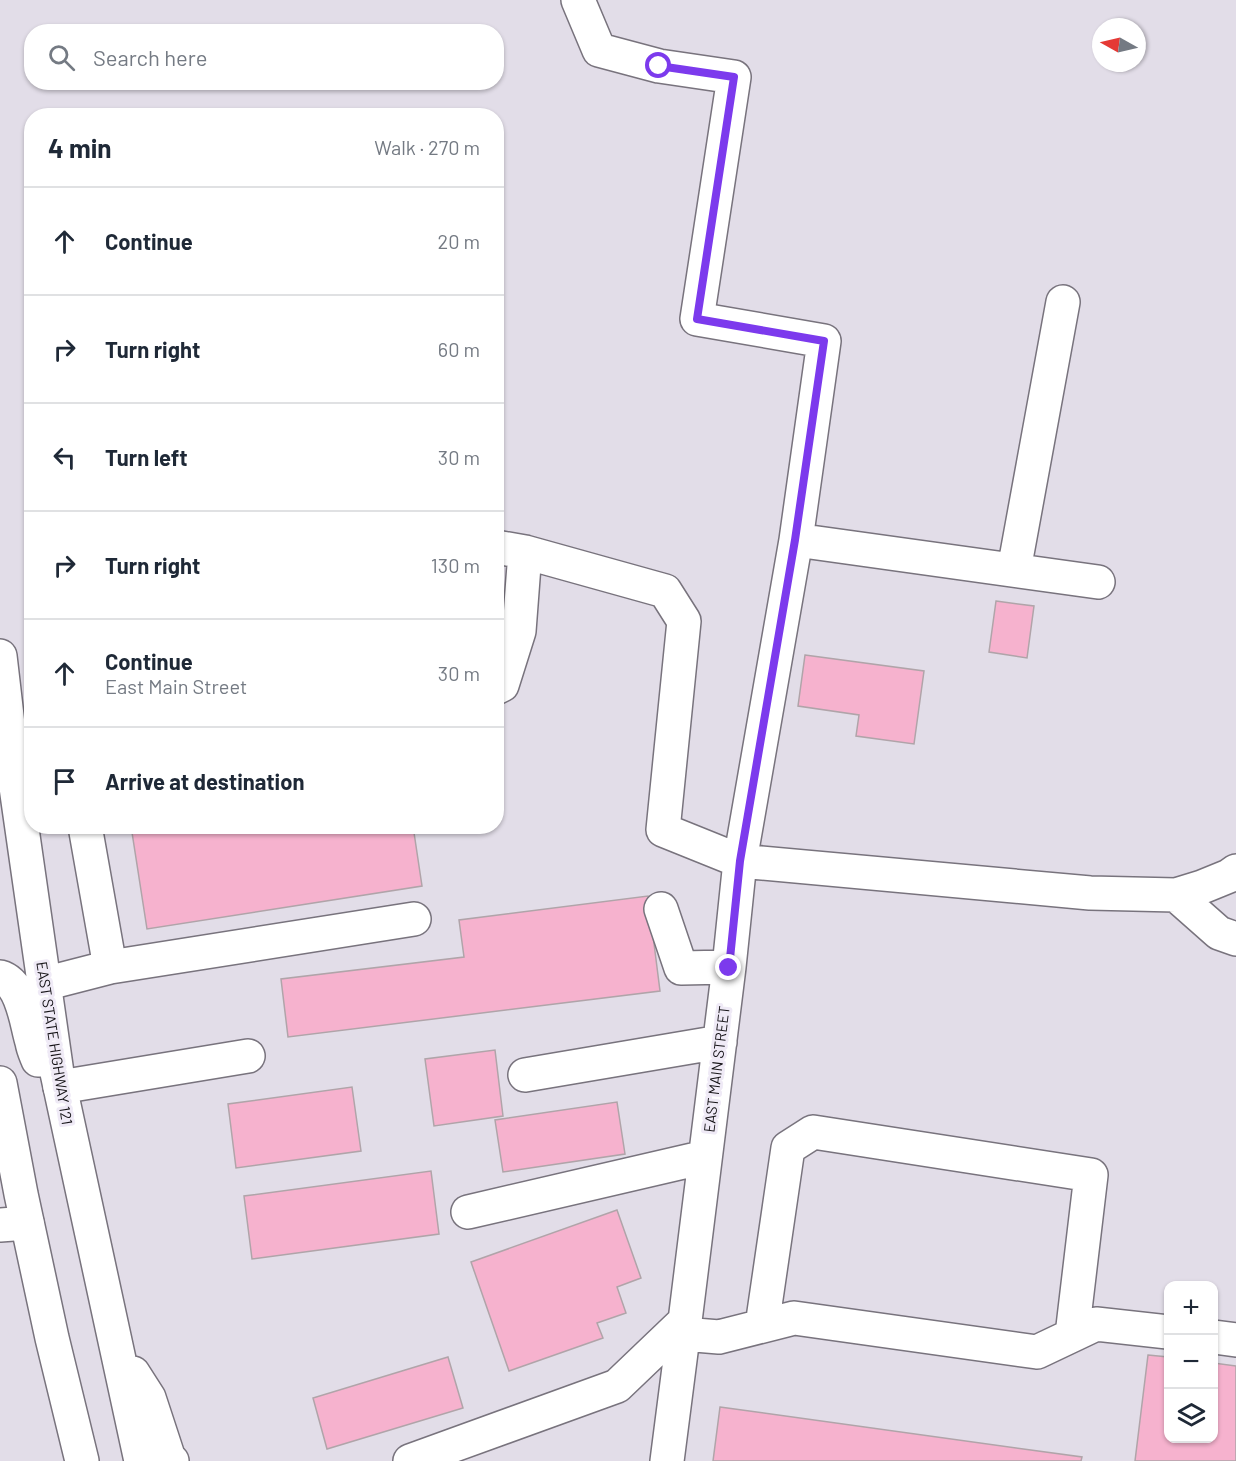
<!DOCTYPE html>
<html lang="en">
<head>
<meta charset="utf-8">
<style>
  :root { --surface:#fff; --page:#f2f2f3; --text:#1f2937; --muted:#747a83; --line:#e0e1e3 }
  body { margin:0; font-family:Barlow,sans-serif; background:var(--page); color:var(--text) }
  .controls { position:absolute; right:18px; bottom:18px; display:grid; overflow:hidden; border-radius:12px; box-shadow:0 2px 4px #0004 }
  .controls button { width:54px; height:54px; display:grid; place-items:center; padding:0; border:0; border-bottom:2px solid var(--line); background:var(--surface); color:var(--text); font:30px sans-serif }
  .compass { position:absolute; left:1092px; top:18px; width:54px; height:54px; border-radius:50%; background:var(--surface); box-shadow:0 2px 4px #0004; rotate:278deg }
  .stop { position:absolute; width:18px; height:18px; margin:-14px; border:4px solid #7c3aed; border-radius:50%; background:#fff }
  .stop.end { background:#7c3aed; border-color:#fff; box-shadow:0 2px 6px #0008 }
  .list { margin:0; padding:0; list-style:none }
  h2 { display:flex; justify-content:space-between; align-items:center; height:78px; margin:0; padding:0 24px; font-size:26px }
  h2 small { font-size:20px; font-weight:400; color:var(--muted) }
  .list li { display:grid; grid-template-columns:39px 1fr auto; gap:18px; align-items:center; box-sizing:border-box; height:108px; padding:0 24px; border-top:2px solid var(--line) }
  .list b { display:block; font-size:22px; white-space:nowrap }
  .list p { margin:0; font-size:20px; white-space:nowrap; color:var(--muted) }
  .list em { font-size:20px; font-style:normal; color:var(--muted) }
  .icon { flex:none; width:33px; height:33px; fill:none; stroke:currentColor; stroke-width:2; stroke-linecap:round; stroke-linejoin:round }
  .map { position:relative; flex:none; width:1236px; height:1461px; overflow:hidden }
  .search { position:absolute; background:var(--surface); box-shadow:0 2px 4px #0004; left:24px; top:24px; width:480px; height:66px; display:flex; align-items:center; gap:15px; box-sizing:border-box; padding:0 21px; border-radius:24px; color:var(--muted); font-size:22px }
  .panel { position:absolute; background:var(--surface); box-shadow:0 2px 4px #0004; left:24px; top:108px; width:480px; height:726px; border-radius:24px }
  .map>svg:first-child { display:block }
  .building { fill:#f6b2ce; stroke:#b0a4a9; stroke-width:1.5 }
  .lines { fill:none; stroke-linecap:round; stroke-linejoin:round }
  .minor-casing { stroke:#78737d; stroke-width:36 }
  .major-casing { stroke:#78737d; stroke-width:36 }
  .minor { stroke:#fff; stroke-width:33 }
  .major { stroke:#fff; stroke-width:33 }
  .route { stroke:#7c3aed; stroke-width:8 }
  .labels { text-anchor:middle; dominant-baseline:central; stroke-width:6; stroke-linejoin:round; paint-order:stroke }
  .street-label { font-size:15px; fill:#131115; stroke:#efeaf6 }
</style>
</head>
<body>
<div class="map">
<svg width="1236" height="1461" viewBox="0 0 1236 1461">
  <rect width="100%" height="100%" fill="#e2dde8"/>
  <path class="building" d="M996,601L1034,606L1027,658L989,652Z
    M805,655L924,671L914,744L856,736L859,715L798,706Z
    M131,826H413L422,886L147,929Z
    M648,896L660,991L288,1037L281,979L464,957L459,920Z
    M495,1050L503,1116L434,1126L425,1059Z
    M352,1087L361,1151L236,1168L228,1104Z
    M617,1102L625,1154L503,1172L495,1120Z
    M431,1171L439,1234L252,1259L244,1196Z
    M617,1210L641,1278L617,1287L626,1313L597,1323L603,1338L509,1371L471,1262Z
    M1148,1355L1168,1357V1438H1214V1363L1236,1366V1461H1135Z
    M448,1357L463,1408L327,1449L313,1398Z
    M720,1407L1082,1457L1081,1461H713Z"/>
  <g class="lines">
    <defs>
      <path id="minor" d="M796,540L1098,582
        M496,547L525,552L665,591L684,621L663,830L740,861L796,540L824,341L697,319L734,77L659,66L599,50L578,0
        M1014,570L1063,302
        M496,688L502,685L519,631L525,552
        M1176,895L1219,933L1236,939
        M661,909L681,968L729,967
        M110,967L414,919
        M44,984L110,967L85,826
        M525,1075L720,1042
        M60,1087L248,1056
        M468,1212L705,1157
        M0,1225L27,1223
        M762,1326L788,1148L813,1132L1091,1175L1072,1335
        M683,1334L719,1337L794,1318L1037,1352L1096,1324L1168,1332
        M1214,1337L1236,1340
        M410,1461L617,1386L685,1321L729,967L740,861L1090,893L1176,895L1202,887L1229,876L1236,871
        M667,1461L685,1321"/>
      <path id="major" d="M0,656L12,759L57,1073L141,1461
        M0,977C23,983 26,1023 32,1042C33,1049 36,1055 38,1060
        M0,1083L21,1194L52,1338L82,1461
        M133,1373L149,1398L169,1459L172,1461"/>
    </defs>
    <use href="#minor" class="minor-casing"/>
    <use href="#major" class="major-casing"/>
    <use href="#minor" class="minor"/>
    <use href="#major" class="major"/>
  </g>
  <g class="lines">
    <path class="route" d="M659,66L734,77L697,319L824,341L795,540L740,861L729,968"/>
  </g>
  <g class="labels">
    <g class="street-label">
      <text transform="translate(55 1043) rotate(81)">EAST STATE HIGHWAY 121</text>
      <text transform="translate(716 1069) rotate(-83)">EAST MAIN STREET</text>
    </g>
  </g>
</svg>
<div class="controls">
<button>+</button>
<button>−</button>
<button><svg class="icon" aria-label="layers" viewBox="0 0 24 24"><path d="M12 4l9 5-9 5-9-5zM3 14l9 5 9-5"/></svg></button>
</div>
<svg class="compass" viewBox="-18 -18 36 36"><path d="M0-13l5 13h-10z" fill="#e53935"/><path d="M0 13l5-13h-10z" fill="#747a83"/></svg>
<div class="stop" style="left:659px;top:66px"></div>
<div class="stop end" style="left:729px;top:968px"></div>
<div class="search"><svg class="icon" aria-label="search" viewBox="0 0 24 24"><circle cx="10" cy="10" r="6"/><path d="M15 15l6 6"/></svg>Search here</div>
<section class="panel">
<h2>4 min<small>Walk · 270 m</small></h2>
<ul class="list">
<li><svg class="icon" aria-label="ahead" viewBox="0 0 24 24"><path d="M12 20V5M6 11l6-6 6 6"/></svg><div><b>Continue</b></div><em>20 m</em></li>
<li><svg class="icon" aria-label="right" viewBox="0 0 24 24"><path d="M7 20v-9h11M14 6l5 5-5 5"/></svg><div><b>Turn right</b></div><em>60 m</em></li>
<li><svg class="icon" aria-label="left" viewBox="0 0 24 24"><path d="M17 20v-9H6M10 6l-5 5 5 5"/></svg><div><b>Turn left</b></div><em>30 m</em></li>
<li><svg class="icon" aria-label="right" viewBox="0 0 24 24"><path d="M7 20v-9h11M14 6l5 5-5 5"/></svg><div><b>Turn right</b></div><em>130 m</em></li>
<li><svg class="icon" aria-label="ahead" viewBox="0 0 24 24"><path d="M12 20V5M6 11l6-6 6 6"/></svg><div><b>Continue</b><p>East Main Street</p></div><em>30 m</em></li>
<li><svg class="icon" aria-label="arrive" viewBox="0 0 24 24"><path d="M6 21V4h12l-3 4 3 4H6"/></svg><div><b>Arrive at destination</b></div></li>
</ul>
</section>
</div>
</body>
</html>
